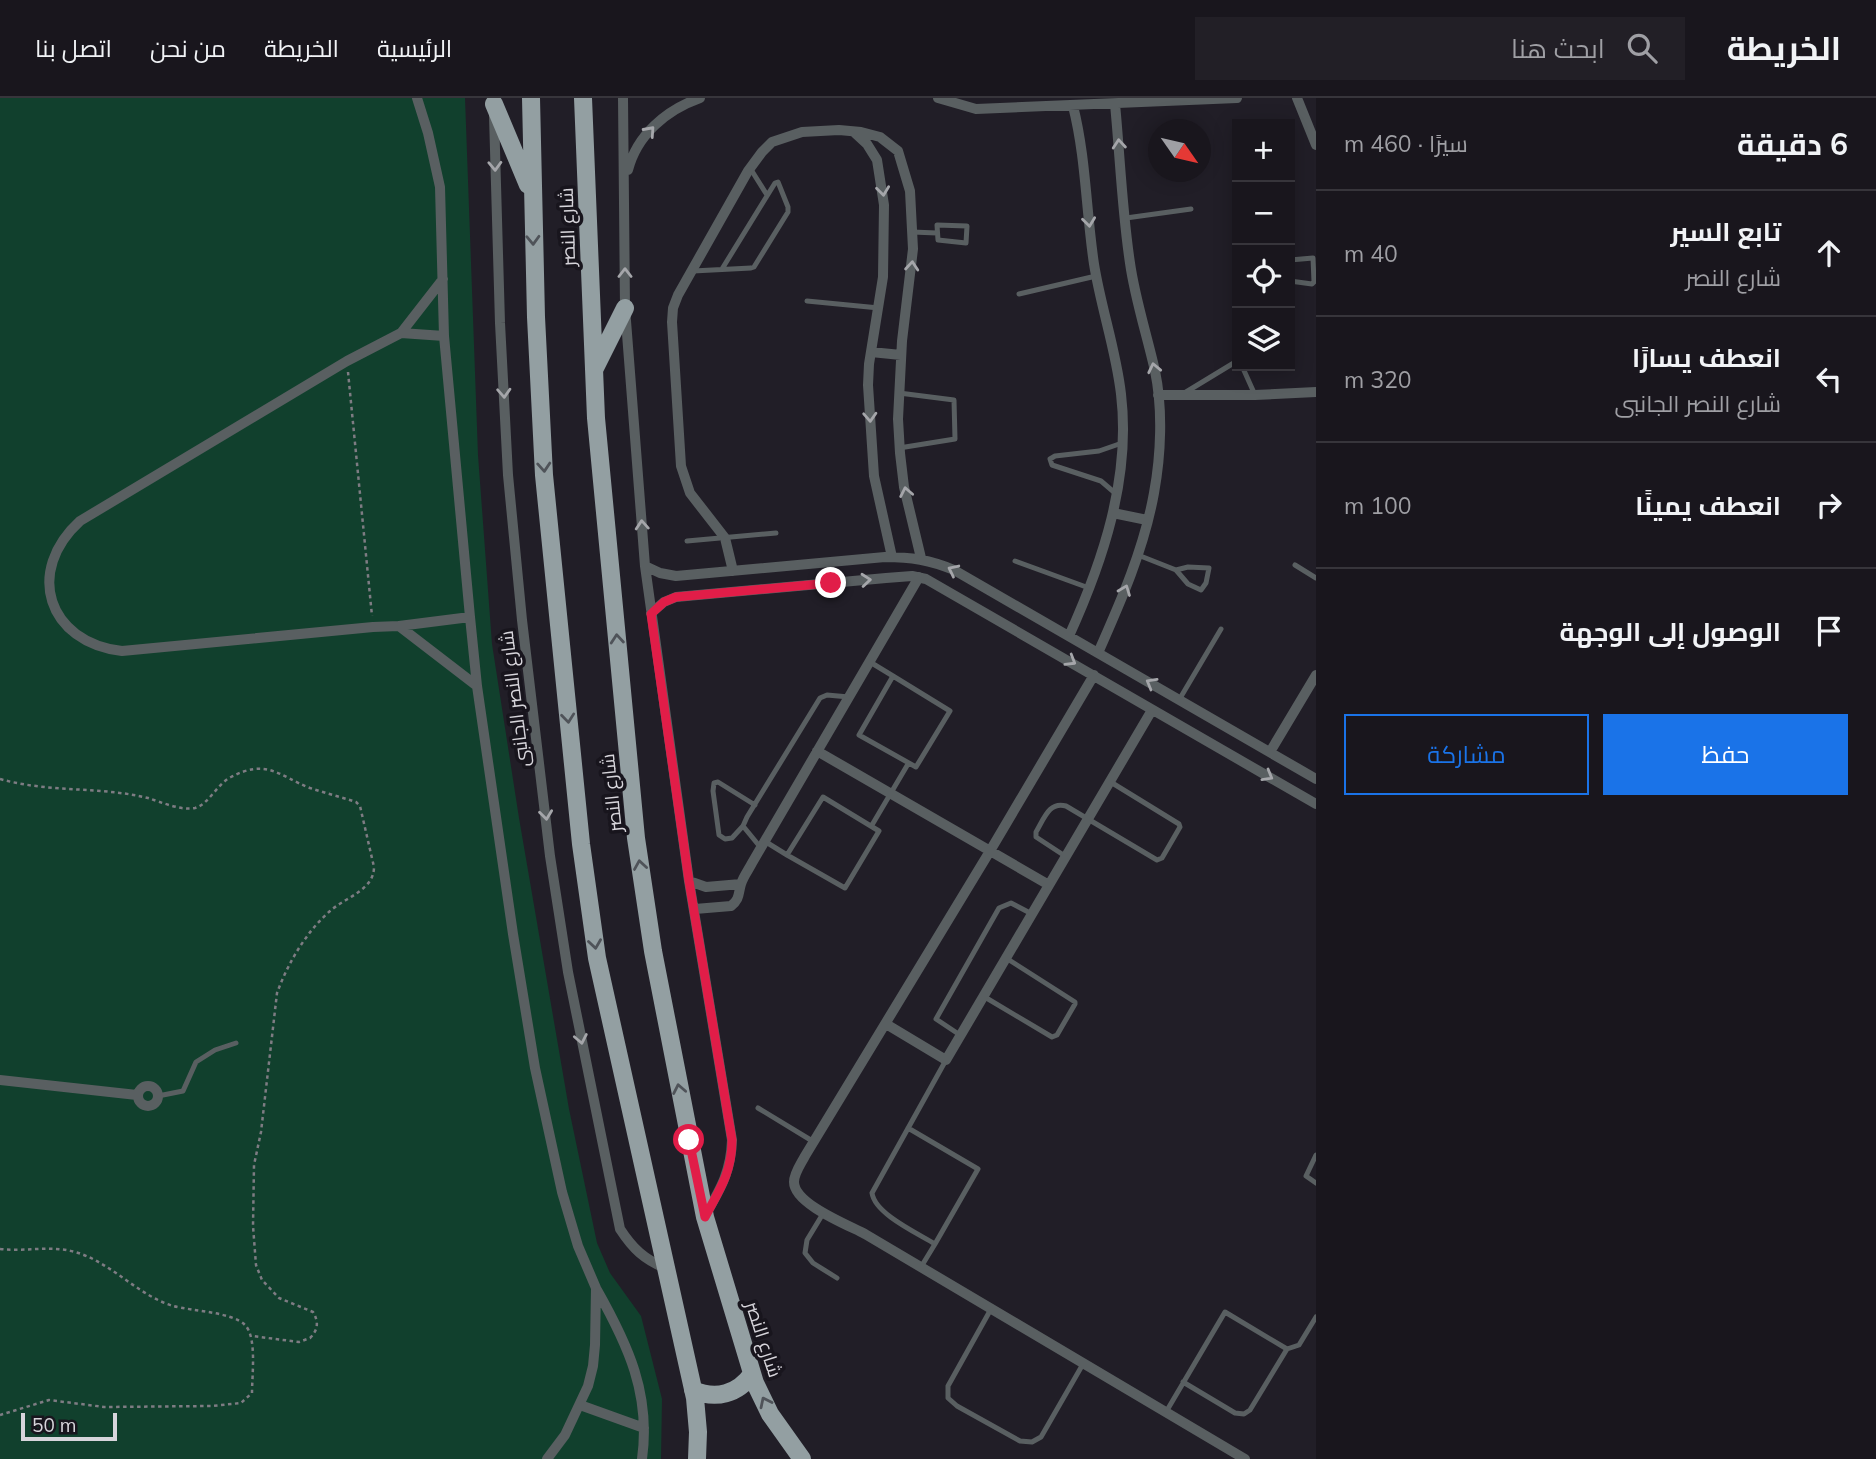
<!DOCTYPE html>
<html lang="ar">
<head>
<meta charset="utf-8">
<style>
  :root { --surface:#19161d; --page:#221f26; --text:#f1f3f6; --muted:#9f9fa4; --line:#37353b; --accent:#1a73e8 }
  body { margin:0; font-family:Mulish,Cairo,sans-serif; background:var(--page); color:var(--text); direction:rtl }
  .controls { position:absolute; right:21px; top:21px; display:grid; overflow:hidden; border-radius:0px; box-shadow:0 4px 18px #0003 }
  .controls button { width:63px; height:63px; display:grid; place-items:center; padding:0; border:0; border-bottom:2px solid var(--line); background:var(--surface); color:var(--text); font:35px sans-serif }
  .compass { position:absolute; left:1148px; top:21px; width:63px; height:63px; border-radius:50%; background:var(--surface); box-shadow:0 4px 18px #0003; rotate:124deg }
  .scale { position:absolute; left:21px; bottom:18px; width:96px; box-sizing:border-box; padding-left:7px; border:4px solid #d7d5db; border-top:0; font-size:19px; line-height:24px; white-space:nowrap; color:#d7d5db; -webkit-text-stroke:5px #18151d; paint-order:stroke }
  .stop { position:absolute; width:21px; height:21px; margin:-16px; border:5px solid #e11d48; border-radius:50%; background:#fff }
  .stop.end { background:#e11d48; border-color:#fff; box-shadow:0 2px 7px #0008 }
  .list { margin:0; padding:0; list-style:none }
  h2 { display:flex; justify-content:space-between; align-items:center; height:91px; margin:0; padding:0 28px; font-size:30px }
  h2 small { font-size:23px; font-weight:400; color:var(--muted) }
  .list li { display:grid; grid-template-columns:46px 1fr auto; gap:21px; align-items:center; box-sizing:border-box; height:126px; padding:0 28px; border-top:2px solid var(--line) }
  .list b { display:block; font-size:26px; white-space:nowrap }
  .list p { margin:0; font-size:23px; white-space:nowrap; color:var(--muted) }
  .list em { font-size:23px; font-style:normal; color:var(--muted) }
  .actions { display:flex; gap:14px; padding:21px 28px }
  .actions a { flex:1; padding:16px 0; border:2px solid var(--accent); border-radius:0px; text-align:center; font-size:24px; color:var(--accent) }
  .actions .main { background:var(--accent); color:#fff }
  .icon { flex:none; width:38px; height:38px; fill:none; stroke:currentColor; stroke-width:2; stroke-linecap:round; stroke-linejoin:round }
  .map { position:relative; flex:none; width:1316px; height:1361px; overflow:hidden; direction:ltr }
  header { display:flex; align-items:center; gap:42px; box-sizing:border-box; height:98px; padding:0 35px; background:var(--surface); border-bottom:2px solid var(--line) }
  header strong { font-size:33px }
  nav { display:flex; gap:38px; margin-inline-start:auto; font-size:24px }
  .search { width:490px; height:63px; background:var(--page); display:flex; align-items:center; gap:18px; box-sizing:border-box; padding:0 24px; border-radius:0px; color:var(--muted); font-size:26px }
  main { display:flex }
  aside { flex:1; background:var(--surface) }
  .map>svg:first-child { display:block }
  .green { fill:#11402d }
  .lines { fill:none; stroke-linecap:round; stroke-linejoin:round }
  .path { stroke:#7e7c83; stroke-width:2.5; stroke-dasharray:3.5 3.5; stroke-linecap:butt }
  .service { stroke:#595f61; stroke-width:5 }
  .minor { stroke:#595f61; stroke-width:10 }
  .primary { stroke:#939fa2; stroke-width:18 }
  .oneway { stroke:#a5a6aa }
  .oneway2 { stroke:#4f5359 }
  .route { stroke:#e11d48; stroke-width:9 }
  .labels { text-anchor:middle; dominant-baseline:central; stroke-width:7; stroke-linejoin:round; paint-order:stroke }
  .street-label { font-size:19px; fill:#d7d5db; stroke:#18151d }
</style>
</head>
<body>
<header>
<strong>الخريطة</strong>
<div class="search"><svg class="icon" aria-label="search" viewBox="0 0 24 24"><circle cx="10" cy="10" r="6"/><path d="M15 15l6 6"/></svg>ابحث هنا</div>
<nav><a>الرئيسية</a><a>الخريطة</a><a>من نحن</a><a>اتصل بنا</a></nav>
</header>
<main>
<aside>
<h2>6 دقيقة<small>سيرًا · 460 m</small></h2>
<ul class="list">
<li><svg class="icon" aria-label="ahead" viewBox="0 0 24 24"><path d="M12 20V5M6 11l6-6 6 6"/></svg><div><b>تابع السير</b><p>شارع النصر</p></div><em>40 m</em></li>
<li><svg class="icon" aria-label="left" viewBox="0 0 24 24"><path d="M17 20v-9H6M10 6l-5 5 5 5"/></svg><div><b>انعطف يسارًا</b><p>شارع النصر الجانبى</p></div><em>320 m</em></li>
<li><svg class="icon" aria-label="right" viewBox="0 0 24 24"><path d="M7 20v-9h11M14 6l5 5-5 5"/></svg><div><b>انعطف يمينًا</b></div><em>100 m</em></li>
<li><svg class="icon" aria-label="arrive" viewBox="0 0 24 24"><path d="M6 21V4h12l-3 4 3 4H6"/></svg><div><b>الوصول إلى الوجهة</b></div></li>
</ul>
<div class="actions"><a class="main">حفظ</a><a>مشاركة</a></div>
</aside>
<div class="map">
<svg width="1316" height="1361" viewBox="0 0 1316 1361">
  <rect width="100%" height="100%" fill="#211e27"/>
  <path class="green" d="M0,0H465L478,357L492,546L519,720L569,1011L597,1145L610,1175L641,1218L662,1301L661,1361H0Z"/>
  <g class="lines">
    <path class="path" d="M348,274L372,518
      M0,681C49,695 99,688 148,700C161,704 181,713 195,710C209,706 217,686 231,679C267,660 279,678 310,690C325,695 341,699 356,704L360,708L374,769C374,792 346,799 330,813C306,834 288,865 277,895L261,1034L254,1067L253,1128L256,1167L262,1182L279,1200L313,1214C319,1224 318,1232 310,1240L299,1244L252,1238
      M0,1151C25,1154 50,1147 75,1154C111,1164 137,1197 173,1208C192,1213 232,1214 245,1227C257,1239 252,1277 252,1295L241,1305L212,1308L104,1309L49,1302L0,1317"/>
    <path class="service" d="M750,70L767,97
      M1126,120L1191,111
      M937,127L967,128L966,145L938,142Z
      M912,134L937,135
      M1290,162L1313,160L1314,184L1312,186L1290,183
      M693,173L751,170L754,169L788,114V109L778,84L775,85L722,171
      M1019,196L1096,178
      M807,203L879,210
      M1242,268L1255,297
      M1186,294L1237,263
      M899,295L954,302L955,341L899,350
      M1115,395L1101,383L1052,367L1050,361L1055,358L1099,353L1122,345
      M687,443L776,435
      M1138,457L1176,472L1188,486L1201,492L1206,485L1209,470L1188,469L1176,472
      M1015,463L1089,490
      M1295,467L1316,480
      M870,564L893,578
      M893,578L950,613L916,669L859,637Z
      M1179,602L1221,531
      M823,699L879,733L845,790L787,757Z
      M872,727L908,666
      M743,728L732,740L725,741L719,737L713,693L714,685L718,684L755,707
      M766,744L787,757
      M761,750L743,728L747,719L820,600L827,597L849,599
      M1065,758L1036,739V734C1044,721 1049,703 1066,708L1157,762L1162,760L1180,729L1179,726L1109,683
      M983,898L1052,939L1057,937L1075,906V904L1006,860
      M960,937L936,921L999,810L1011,805L1032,816
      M158,998L183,993L196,964L215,952L236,945
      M758,1010L814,1044
      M908,1030L978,1071L935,1146C917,1135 875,1116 872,1095L946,962
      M1316,1057L1306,1078L1316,1085
      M824,1114L807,1142L805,1155L813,1165L837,1180
      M921,1169L935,1146
      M991,1211L948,1288V1300L957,1308L1020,1343L1032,1344L1041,1339L1083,1266
      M1183,1284L1235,1315L1244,1316L1250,1312L1287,1251
      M1166,1314L1225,1214L1287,1251L1299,1247L1316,1219"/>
    <path class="minor" d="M417,0L428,35L440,89L444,238L470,519L477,588L513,836L535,970L562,1094L578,1148L596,1190L595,1247L593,1268L588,1288L565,1337L547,1361
      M623,0L625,210L645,468L689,783L732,1042C731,1073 721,1090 706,1116
      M938,0L976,11L1237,0
      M1297,0L1316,47
      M494,17L500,225L508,377L522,522L550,758L568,874L620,1131C633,1151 644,1161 665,1170
      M854,34L867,46L877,62L884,107L883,179L869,266L868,287L874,378L892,459
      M628,72C637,37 666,12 700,0
      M443,181L401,235L347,263L80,423C25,473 47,544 122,553L373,529L399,528L470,519
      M401,235L444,238
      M871,254L901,257
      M1158,297H1255L1316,294
      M1113,415L1147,422
      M645,468L660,475L676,478L885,459C911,459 930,462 954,472L1316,681
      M733,473L725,440L690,395L681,368L672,224L673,210L678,197L748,73L762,54L772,44L802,34L839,32L861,34L880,39L898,53L910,93L913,151L902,243L898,321L900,355L904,389L921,460
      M651,515L664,504L676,499L886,480L912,478L926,481L1316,706
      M399,528L477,588
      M1069,538C1103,463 1131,380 1121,296C1116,252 1101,210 1094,166C1086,113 1086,59 1073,8
      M1098,555C1121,503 1144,451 1154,395C1161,357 1163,311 1155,273C1147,237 1135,201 1130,165C1122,112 1120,58 1115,6
      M1094,577L990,753L805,1058C801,1066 794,1075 794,1084C794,1106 848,1127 865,1136L1245,1361
      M817,653L1049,787
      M1270,654L1316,577
      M689,783L706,789L741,786
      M695,811L731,808C740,801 738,796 741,786C743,779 749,771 752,765L919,479
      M886,926L946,962L1152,612
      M0,982L137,997
      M138 998a10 10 0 1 1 20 0a10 10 0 1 1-20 0Z
      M597,1192C628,1247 651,1296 642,1361
      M580,1307L644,1330"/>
    <path class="primary" d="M531,0L536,219L544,377L581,746L597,860L695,1300L698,1334L697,1361
      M583,0L596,320L636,740L653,853L705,1119L755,1285L770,1316L802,1361
      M494,6L528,87
      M595,270L625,210
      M693,1292C716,1302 738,1296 752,1276"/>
  </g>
  <defs><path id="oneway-chevron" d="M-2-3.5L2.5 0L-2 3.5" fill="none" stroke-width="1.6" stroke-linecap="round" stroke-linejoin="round" transform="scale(1.75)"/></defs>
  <g class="oneway">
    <use href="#oneway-chevron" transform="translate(650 33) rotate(-48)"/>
    <use href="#oneway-chevron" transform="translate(1119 46) rotate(-95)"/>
    <use href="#oneway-chevron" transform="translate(495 68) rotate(88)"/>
    <use href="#oneway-chevron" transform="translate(883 93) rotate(83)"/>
    <use href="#oneway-chevron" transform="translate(1089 124) rotate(83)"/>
    <use href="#oneway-chevron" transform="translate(912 168) rotate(-85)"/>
    <use href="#oneway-chevron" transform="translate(625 175) rotate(-90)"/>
    <use href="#oneway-chevron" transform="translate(1154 270) rotate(-102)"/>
    <use href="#oneway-chevron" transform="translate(504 295) rotate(87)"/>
    <use href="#oneway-chevron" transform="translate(870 319) rotate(87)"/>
    <use href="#oneway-chevron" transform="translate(906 394) rotate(-101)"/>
    <use href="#oneway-chevron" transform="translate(642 427) rotate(-94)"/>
    <use href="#oneway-chevron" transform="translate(953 472) rotate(-154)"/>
    <use href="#oneway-chevron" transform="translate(866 482) rotate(-5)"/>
    <use href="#oneway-chevron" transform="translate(1125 492) rotate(-69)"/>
    <use href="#oneway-chevron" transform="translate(1071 563) rotate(31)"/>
    <use href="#oneway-chevron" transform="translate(1151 585) rotate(-150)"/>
    <use href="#oneway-chevron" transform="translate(1268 678) rotate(30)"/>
    <use href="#oneway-chevron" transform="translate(546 717) rotate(83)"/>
    <use href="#oneway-chevron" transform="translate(581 941) rotate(79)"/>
  </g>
  <g class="oneway2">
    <use href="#oneway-chevron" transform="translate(533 142) rotate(88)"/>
    <use href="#oneway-chevron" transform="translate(544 369) rotate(86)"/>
    <use href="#oneway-chevron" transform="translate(617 541) rotate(-95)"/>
    <use href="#oneway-chevron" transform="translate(568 620) rotate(84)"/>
    <use href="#oneway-chevron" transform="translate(640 767) rotate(-99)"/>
    <use href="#oneway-chevron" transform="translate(595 846) rotate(82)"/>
    <use href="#oneway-chevron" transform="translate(679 991) rotate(-101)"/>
    <use href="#oneway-chevron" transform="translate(765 1304) rotate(-116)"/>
  </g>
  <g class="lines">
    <path class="route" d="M689,1042L705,1119C720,1091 732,1074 732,1042L689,783L651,516L664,504L676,499L831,485"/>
  </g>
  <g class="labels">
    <g class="street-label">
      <text transform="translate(567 129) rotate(-92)">شارع النصر</text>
      <text transform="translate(514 601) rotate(-97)">شارع النصر الجانبى</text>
      <text transform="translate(611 695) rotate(-96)">شارع النصر</text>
      <text transform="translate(764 1241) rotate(72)">شارع النصر</text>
    </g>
  </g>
</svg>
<div class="controls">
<button>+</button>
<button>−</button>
<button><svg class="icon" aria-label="locate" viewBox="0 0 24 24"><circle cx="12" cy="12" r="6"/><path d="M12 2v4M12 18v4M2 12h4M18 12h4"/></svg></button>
<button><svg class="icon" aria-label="layers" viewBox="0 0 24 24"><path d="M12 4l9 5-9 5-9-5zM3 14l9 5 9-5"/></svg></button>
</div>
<svg class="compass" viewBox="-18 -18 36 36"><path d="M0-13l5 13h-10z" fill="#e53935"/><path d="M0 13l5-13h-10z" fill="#9f9fa4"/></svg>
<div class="scale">50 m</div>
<div class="stop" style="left:689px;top:1042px"></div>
<div class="stop end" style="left:831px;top:485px"></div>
</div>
</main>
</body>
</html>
